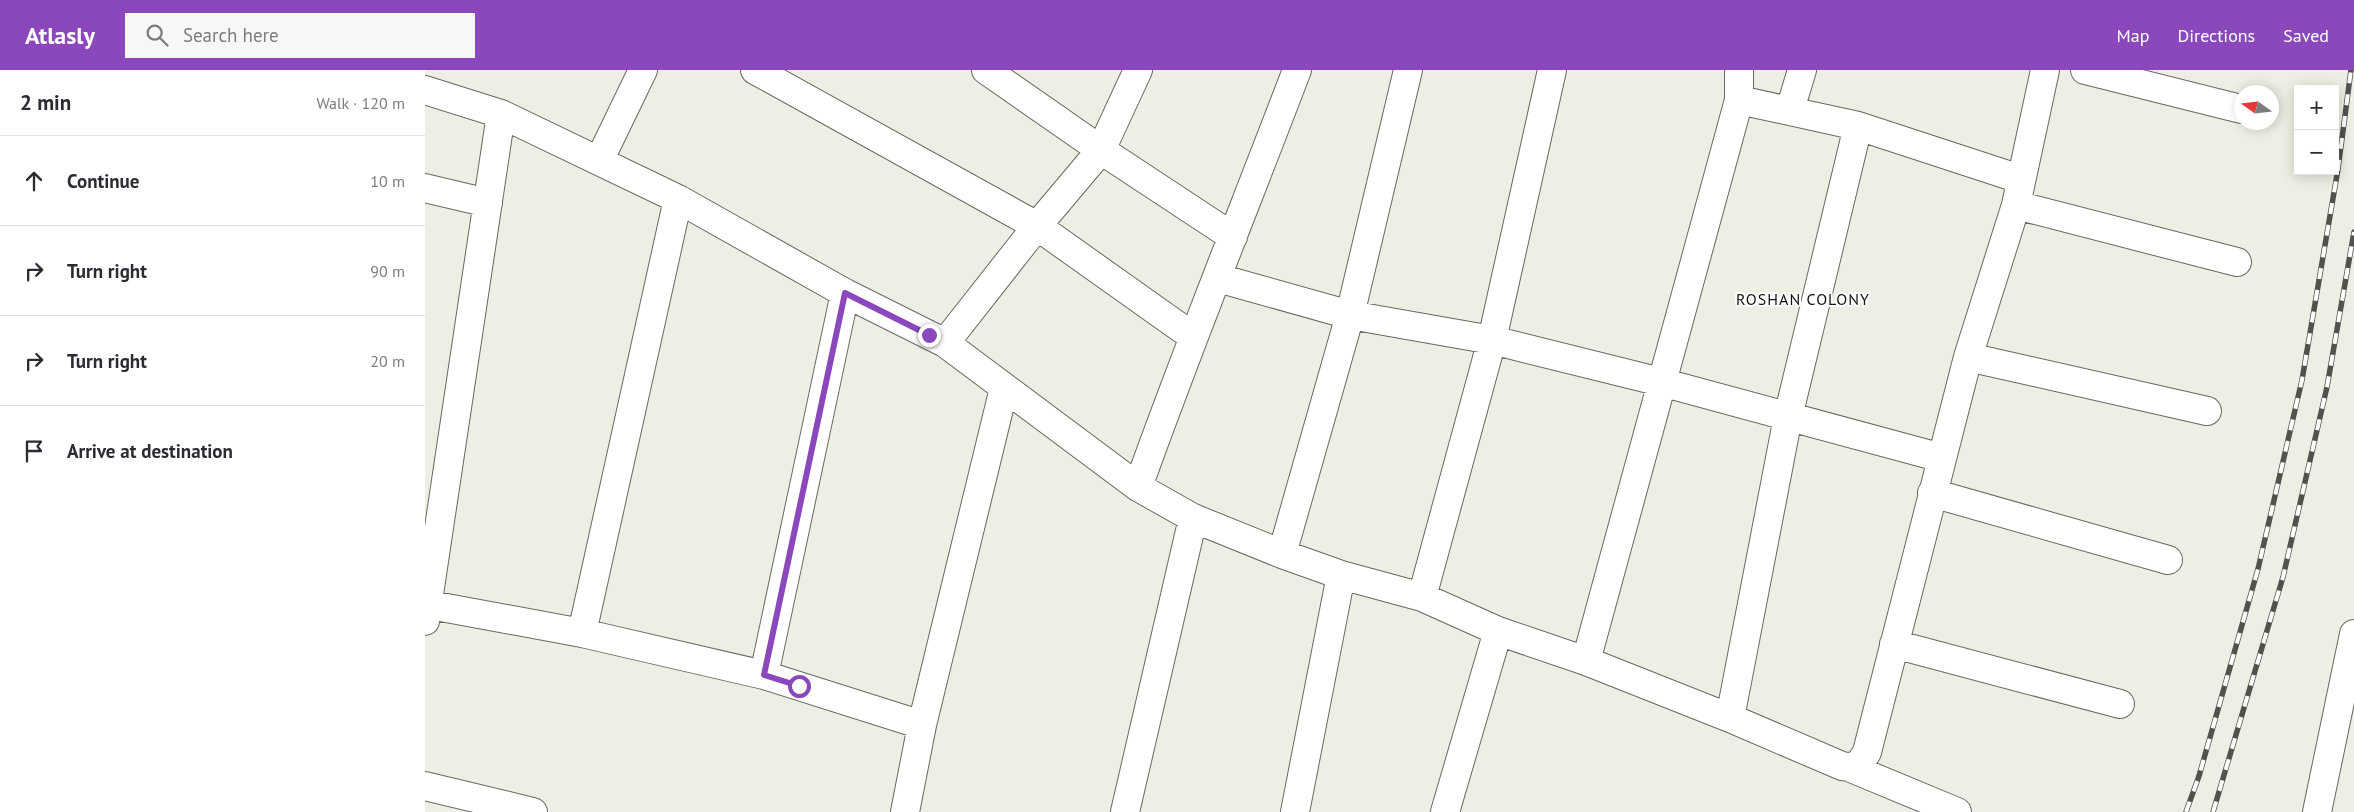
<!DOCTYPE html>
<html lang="en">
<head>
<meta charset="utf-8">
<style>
  :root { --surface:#fff; --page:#f7f7f7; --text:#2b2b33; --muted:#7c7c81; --line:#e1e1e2; --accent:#8b48bc }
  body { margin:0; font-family:"PT Sans",sans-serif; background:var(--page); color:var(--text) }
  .controls { position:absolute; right:15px; top:15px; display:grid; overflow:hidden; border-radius:0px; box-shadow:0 2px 12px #0003 }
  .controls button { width:45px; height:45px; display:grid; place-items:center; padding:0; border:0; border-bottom:1px solid var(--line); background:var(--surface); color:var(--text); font:25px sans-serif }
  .compass { position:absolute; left:1809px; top:15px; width:45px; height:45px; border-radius:50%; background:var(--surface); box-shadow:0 2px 12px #0003; rotate:284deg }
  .stop { position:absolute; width:15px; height:15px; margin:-11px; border:4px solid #8b48bc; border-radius:50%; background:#fff }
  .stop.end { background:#8b48bc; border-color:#fff; box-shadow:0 1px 5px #0008 }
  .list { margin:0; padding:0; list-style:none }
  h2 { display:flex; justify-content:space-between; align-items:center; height:65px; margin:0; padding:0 20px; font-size:21px }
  h2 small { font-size:16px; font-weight:400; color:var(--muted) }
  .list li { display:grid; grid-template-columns:32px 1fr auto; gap:15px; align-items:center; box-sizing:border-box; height:90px; padding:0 20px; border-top:1px solid var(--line) }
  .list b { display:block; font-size:19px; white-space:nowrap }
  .list em { font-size:16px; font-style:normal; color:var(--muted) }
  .icon { flex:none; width:28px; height:28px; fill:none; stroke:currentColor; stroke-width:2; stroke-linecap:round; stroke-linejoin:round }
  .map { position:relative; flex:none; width:1929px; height:742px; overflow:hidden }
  header { display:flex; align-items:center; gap:30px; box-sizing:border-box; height:70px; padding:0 25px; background:var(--accent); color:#fff }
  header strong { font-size:24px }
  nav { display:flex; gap:28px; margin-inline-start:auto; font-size:18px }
  .search { width:350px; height:45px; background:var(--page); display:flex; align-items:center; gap:12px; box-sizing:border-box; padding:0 18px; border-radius:0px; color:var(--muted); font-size:19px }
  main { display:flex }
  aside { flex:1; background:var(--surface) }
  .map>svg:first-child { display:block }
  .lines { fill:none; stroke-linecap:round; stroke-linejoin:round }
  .minor-casing { stroke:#69685f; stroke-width:30 }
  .minor { stroke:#fff; stroke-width:28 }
  .rail-casing { stroke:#52524c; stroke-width:5.5 }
  .rail { stroke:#fff; stroke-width:4; stroke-dasharray:11; stroke-linecap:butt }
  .route { stroke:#8b48bc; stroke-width:6 }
  .labels { text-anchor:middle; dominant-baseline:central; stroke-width:4; stroke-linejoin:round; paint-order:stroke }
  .neighbourhood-label { font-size:16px; letter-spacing:1px; fill:#11110d; stroke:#fff }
</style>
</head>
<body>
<header>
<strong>Atlasly</strong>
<div class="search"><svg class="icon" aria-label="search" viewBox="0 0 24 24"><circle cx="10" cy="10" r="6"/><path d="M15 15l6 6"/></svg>Search here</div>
<nav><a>Map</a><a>Directions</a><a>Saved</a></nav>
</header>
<main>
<aside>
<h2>2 min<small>Walk · 120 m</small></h2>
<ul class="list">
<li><svg class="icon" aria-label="ahead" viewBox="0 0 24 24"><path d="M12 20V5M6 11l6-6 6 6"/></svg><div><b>Continue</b></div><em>10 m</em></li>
<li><svg class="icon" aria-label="right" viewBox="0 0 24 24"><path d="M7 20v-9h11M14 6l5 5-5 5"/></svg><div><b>Turn right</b></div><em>90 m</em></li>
<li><svg class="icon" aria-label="right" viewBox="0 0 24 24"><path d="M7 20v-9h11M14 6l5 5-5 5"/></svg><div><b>Turn right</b></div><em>20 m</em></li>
<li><svg class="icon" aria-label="arrive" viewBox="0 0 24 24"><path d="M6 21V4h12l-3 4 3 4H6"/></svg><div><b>Arrive at destination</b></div></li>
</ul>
</aside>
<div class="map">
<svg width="1929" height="742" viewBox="0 0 1929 742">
  <rect width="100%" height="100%" fill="#efeee4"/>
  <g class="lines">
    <defs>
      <path id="minor" d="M330,0L612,156L767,266
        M561,0L676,80L808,167
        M1660,0L1816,39
        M0,20L76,44L253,129L420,223L520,273L713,417L768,448L857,484L916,505L997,527L1073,561L1161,591L1305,648L1417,696C1431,699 1435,694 1442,682L1543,287L1591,135L1620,0
        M1365,40L1377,0
        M1433,56L1595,109
        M174,91L218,0
        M0,118L63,133
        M1591,135L1812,192
        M793,208L925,245L1067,270L1236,312L1517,388
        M520,273L612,156L676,80L713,0
        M1543,287L1782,341
        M713,417C763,277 819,139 872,0
        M1507,423L1743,490
        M857,484L925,245L983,0
        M997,527L1067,270L1127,0
        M0,534L157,563L339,605L497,655L579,318
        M0,551L76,44
        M157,563L253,129
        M1469,574L1695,634
        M1161,591L1314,30V0
        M339,605L420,223
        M1305,648L1363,347L1433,56L1314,30
        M1426,698L1532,742
        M0,716L108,742
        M480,742L497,655
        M700,742L768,448
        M870,742L916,505
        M1020,742L1073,561
        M1892,742L1929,564"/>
    </defs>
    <use href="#minor" class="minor-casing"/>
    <use href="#minor" class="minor"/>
    <defs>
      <path id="rail" d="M1761,742L1774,706L1833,499L1877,310L1913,99L1926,0
        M1788,742L1858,507L1902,317L1929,162"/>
    </defs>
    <use href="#rail" class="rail-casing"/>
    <use href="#rail" class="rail"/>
  </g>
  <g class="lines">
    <path class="route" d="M374,616L339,605L420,223L504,265"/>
  </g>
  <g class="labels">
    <g class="neighbourhood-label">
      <text x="1378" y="229">ROSHAN COLONY</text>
    </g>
  </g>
</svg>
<div class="controls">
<button>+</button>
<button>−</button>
</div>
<svg class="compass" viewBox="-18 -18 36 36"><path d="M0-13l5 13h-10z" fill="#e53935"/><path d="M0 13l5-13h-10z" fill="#7c7c81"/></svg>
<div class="stop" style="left:374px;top:616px"></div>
<div class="stop end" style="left:504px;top:265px"></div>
</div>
</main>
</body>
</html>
